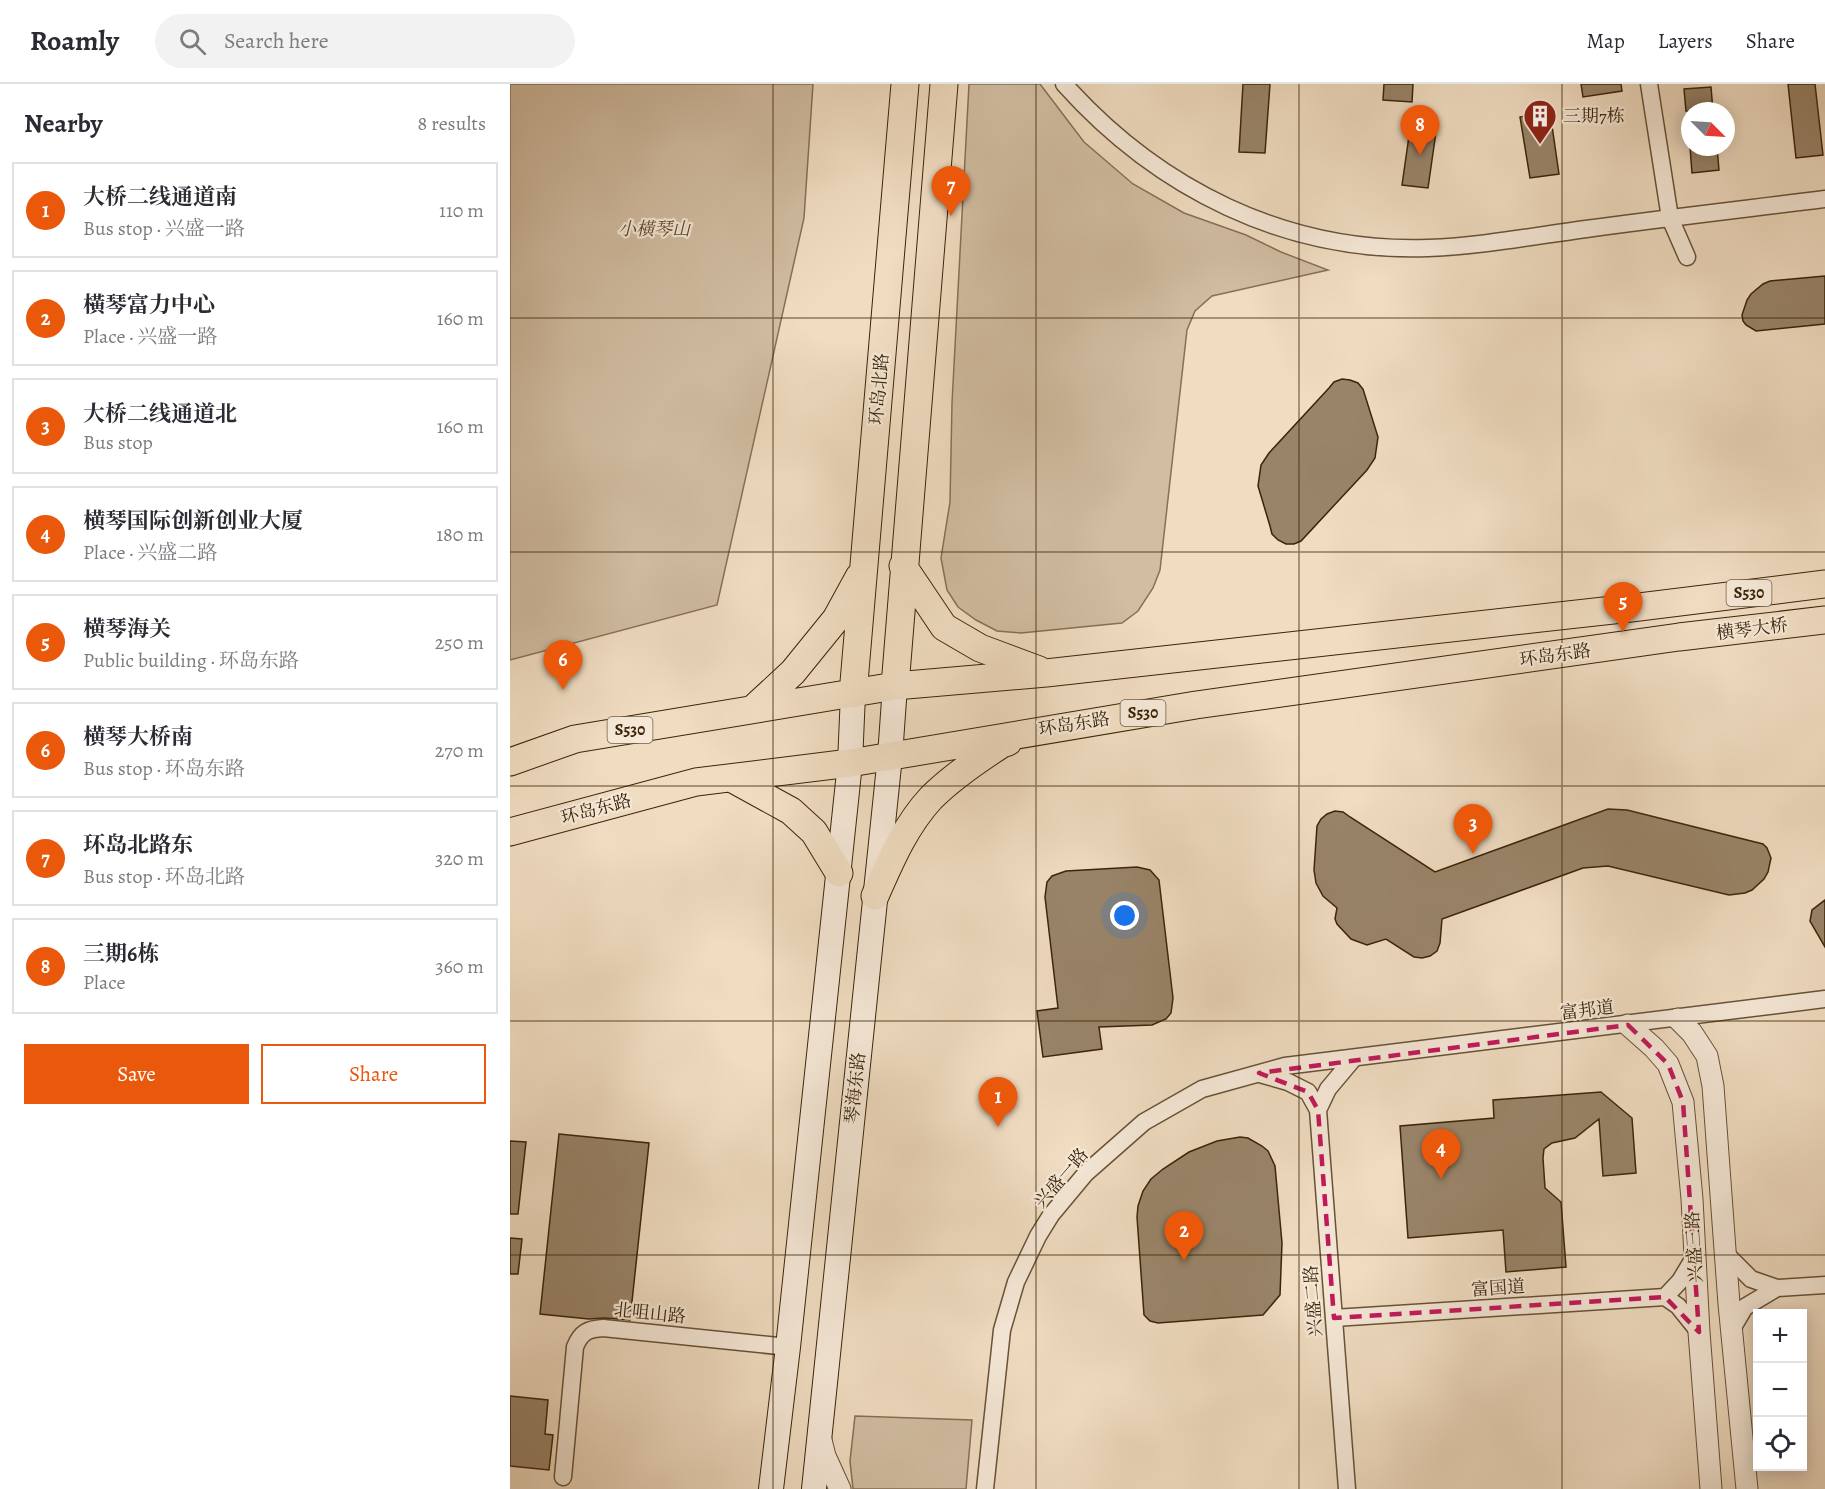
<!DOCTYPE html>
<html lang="en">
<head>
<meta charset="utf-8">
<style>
  :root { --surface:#fff; --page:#f2f2f3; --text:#2b2b33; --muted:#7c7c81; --line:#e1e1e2; --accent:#ea580c }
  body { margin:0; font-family:Alegreya,"Noto Serif SC",serif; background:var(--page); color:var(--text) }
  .controls { position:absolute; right:18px; bottom:18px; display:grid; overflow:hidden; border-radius:0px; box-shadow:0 3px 15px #0003 }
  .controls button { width:54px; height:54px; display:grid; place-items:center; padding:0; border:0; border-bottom:2px solid var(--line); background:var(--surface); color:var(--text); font:30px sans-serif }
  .compass { position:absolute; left:1171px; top:18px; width:54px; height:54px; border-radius:50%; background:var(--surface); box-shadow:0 3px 15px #0003; rotate:114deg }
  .you { position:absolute; left:615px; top:832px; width:21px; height:21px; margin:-15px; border:4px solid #fff; border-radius:50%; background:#1a73e8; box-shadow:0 0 0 9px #1a73e833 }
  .badge { display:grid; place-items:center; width:39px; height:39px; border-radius:50%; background:var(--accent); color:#fff; font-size:20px; font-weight:700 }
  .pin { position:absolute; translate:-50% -50px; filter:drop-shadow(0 2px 3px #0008) }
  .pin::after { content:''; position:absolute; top:32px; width:21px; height:18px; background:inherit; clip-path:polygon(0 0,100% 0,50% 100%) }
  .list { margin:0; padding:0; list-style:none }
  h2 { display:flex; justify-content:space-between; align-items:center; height:78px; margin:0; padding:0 24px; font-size:26px }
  h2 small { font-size:20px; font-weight:400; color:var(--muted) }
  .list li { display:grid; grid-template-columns:39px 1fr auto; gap:18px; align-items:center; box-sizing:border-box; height:96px; margin:0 12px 12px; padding:0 12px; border:2px solid var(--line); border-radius:0px }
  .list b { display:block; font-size:22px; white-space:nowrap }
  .list p { margin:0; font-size:20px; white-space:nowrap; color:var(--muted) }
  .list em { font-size:20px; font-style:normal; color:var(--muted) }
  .actions { display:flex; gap:12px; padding:18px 24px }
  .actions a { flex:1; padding:14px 0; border:2px solid var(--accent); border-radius:0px; text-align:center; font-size:21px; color:var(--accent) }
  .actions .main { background:var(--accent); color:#fff }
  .icon { flex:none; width:33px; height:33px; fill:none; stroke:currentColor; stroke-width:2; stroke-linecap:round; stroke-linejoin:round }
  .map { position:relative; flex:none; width:1315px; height:1405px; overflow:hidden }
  header { display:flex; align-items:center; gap:36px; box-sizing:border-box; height:84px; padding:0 30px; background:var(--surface); border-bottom:2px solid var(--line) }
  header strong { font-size:28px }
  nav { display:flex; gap:33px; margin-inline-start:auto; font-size:21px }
  .search { width:420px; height:54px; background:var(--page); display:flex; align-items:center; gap:15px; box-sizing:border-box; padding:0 21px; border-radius:33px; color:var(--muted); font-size:22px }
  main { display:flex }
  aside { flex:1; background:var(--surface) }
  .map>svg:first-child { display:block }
  .green { fill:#d1bda2; stroke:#867056; stroke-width:1.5 }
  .building { fill:#998469; stroke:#3b2409; stroke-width:1.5 }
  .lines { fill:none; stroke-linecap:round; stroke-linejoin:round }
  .minor-casing { stroke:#685237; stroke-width:19 }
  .tertiary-casing { stroke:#685237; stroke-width:23 }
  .secondary-casing { stroke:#3b2409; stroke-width:26 }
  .primary-casing { stroke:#3b2409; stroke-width:29 }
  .minor { stroke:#f5e8d7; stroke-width:16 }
  .tertiary { stroke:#f5e8d7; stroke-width:21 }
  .secondary { stroke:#f5e8d7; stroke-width:24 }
  .primary { stroke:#f0dcc1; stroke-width:27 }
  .marked { fill:none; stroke:#c2185b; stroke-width:4.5; stroke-dasharray:12 8; stroke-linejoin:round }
  .grid { fill:none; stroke:#3b2409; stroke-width:1.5; stroke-opacity:0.55 }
  .labels { text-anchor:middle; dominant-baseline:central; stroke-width:4.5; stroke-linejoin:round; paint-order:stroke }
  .shield { fill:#f5e8d7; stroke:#735f47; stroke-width:1.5 }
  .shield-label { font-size:16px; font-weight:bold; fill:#3b2409 }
  .poi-label { font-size:18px; fill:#3b2409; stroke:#f5e8d7; text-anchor:start }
  .park-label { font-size:18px; font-style:italic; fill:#604a2f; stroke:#f5e8d7 }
  .street-label { font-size:18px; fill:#3b2409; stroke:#f5e8d7 }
</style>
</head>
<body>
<header>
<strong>Roamly</strong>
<div class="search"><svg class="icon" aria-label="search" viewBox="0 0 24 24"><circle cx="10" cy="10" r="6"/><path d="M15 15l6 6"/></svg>Search here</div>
<nav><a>Map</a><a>Layers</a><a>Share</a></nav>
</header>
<main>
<aside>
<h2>Nearby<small>8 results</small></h2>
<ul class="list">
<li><span class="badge">1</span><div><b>大桥二线通道南</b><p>Bus stop · 兴盛一路</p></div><em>110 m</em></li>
<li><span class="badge">2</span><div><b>橫琴富力中心</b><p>Place · 兴盛一路</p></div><em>160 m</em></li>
<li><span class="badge">3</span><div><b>大桥二线通道北</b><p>Bus stop</p></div><em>160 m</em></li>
<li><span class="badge">4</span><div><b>横琴国际创新创业大厦</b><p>Place · 兴盛二路</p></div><em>180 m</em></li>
<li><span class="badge">5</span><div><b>横琴海关</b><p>Public building · 环岛东路</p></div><em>250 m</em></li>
<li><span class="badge">6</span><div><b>横琴大桥南</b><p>Bus stop · 环岛东路</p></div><em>270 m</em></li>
<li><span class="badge">7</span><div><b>环岛北路东</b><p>Bus stop · 环岛北路</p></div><em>320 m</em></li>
<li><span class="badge">8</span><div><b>三期6栋</b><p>Place</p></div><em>360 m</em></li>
</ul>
<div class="actions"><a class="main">Save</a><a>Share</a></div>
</aside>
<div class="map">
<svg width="1315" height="1405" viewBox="0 0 1315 1405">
  <rect width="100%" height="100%" fill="#f0dcc1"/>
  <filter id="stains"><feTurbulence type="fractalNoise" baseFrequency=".00333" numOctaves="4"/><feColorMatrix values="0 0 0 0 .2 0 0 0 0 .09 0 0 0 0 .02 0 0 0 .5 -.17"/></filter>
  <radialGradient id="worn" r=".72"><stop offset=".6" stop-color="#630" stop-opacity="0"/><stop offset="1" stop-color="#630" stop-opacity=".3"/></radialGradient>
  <path class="green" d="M0,0H303L294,134L207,521L0,576Z
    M459,0H530L574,58L623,100L674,129L736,151L771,168L818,186L702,212L685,227L677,246L650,486L643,504L628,527L612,539L511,549L487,547L466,536L448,523L437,506L431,474L440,418L442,319Z
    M345,1332L462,1336L456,1405H343L340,1377Z"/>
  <path class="building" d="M733,0H760L755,69L729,68Z
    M874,0H903L902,18L873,16Z
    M1071,0H1111L1112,7L1073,13Z
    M1278,0H1305L1313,71L1286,74Z
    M1201,3L1203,27H1176L1174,5Z
    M1040,28L1049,90L1020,94L1010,33Z
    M901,38L927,41L918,104L892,101Z
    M1180,63H1207L1209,86L1182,89Z
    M1315,192V240L1246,247L1236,241L1233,237L1232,231L1237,216L1241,210L1253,200L1260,197Z
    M832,295L840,296L848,299L853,305L868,353L865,374L857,386L791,457L784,460H776L768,456L762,450L760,442L748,402L751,381L759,369L819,304L824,298Z
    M1098,725L1117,726L1253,760L1257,764L1261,774L1258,788L1254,795L1242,806L1235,809L1219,811L1098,782L1073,784L932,835L930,859L927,867L920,872L912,874L904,873L876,855L857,861L841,855L827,840L825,835L827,824L813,812L806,799L804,786L807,742L811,735L817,730L825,727L833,728L840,733L925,788Z
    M627,783L640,786L649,796L663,914L661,929L656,935L642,941L589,943L592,965L533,973L527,927L548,924L535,813L537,798L542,792L556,787Z
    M1315,816V863L1300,837L1302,826Z
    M1091,1008L1122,1034L1126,1089L1093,1092L1089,1035L1065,1054L1042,1059L1034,1065L1033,1074L1035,1104L1051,1118L1056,1183L996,1188L993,1146L898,1154L890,1042L984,1034L983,1016Z
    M49,1050L139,1059L120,1236L94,1234L79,1235L30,1230Z
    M730,1053L738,1054L752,1062L758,1067L765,1082L772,1159L770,1211L753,1231L648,1239L640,1237L634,1231L627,1133L628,1122L633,1107L641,1095L653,1085L679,1068L707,1057Z
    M0,1057L16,1058L8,1130H0Z
    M0,1154L12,1155L8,1190H0Z
    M0,1312L38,1316L35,1350L43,1351L39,1386L0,1382Z"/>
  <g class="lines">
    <defs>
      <path id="minor" d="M554,0C648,105 776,169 918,164C971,162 1024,152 1076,145C1156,134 1235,125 1315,115
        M1139,0L1160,134L1177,173
        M750,990L778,998L798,1008L808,1026L837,1405
        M808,1026L818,1005L844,974
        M1217,1171L1241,1195L1267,1204L1235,1223L1222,1245
        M1185,1172L1170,1197L1155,1213L1168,1222L1189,1248
        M1267,1204L1315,1201
        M824,1234L1155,1213
        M53,1393L65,1263C71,1248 78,1245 93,1244L278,1263
        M475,1405L492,1246L506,1198L528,1152L541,1131L576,1089L634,1038L692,1005L775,982L1315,915"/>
      <path id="tertiary" d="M1168,935L1182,949L1197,972L1203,1002L1219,1220L1237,1405
        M1118,941L1144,964L1158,980L1173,1018L1182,1115L1189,1248L1201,1405
        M311,1356L315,1372L330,1405"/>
      <path id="secondary" d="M261,1405L278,1263L340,679L343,610
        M304,1405L380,672L385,602"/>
      <path id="primary" d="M393,482L434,543L470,564L529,586
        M385,602L434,0
        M343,610L395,0
        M243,625L283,588L326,535L349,493
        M0,678L65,655L385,602L536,589L1121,524L1315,500
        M221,694L281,727L304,748L329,789
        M0,748L186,698L340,679L686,621L1169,553L1315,536
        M365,812C380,778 395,742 421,714C442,693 467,676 492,660L498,658"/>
    </defs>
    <use href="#minor" class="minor-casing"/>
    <use href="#tertiary" class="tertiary-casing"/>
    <use href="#secondary" class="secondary-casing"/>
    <use href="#primary" class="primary-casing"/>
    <use href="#minor" class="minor"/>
    <use href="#tertiary" class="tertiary"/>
    <use href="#secondary" class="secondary"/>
    <use href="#primary" class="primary"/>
  </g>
  <path class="marked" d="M1118,941L1158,980L1173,1018L1189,1248L1155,1213L824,1234L808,1026L798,1008L749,989Z"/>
  <path class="grid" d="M263,0V1405M526,0V1405M789,0V1405M1052,0V1405M0,234H1315M0,468H1315M0,702H1315M0,937H1315M0,1171H1315"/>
  <defs>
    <symbol id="building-pin" viewBox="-11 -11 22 30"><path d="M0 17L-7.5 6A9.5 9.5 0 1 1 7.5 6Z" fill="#8f2418" stroke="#f5e8d7"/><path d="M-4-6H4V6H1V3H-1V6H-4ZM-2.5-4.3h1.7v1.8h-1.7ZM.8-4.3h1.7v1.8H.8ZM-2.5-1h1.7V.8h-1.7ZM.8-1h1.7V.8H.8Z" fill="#fff"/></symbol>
  </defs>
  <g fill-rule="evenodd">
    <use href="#building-pin" x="1011" y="13" width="38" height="52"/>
  </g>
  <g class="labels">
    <g class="shield">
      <rect x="1216.5" y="496" width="45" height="26" rx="4.5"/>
      <rect x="610.5" y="616" width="45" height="26" rx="4.5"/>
      <rect x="97.5" y="633" width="45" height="26" rx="4.5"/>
    </g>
    <g class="shield-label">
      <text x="1239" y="509">S530</text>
      <text x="633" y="629">S530</text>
      <text x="120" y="646">S530</text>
    </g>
    <g class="poi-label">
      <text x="1053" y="32">三期7栋</text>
    </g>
    <g class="park-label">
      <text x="144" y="145">小橫琴山</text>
    </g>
    <g class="street-label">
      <text transform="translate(369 305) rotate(-85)">环岛北路</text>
      <text transform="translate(1242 545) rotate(-7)">横琴大桥</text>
      <text transform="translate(1045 571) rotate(-8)">环岛东路</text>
      <text transform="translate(564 640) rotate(-9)">环岛东路</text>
      <text transform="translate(86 725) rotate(-15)">环岛东路</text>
      <text transform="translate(1077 926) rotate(-7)">富邦道</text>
      <text transform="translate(345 1004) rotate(-84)">琴海东路</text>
      <text transform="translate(551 1094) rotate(-49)">兴盛一路</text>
      <text transform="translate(1184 1163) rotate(-93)">兴盛三路</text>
      <text transform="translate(988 1204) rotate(-4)">富国道</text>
      <text transform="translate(803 1217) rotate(-94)">兴盛二路</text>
      <text transform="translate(140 1229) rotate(6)">北咀山路</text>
    </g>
  </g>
  <rect width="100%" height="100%" filter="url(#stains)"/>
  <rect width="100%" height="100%" fill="url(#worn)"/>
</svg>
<div class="controls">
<button>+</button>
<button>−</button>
<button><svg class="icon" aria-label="locate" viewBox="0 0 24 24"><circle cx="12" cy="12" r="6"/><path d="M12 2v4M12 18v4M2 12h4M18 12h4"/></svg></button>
</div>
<svg class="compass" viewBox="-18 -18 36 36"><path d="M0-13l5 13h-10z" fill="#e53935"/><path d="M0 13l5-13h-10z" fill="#7c7c81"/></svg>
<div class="you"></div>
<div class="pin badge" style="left:488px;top:1043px">1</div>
<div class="pin badge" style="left:674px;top:1177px">2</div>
<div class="pin badge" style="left:963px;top:770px">3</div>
<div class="pin badge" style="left:931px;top:1095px">4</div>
<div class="pin badge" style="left:1113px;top:548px">5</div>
<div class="pin badge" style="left:53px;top:606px">6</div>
<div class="pin badge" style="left:441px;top:132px">7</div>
<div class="pin badge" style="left:910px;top:71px">8</div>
</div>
</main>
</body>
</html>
